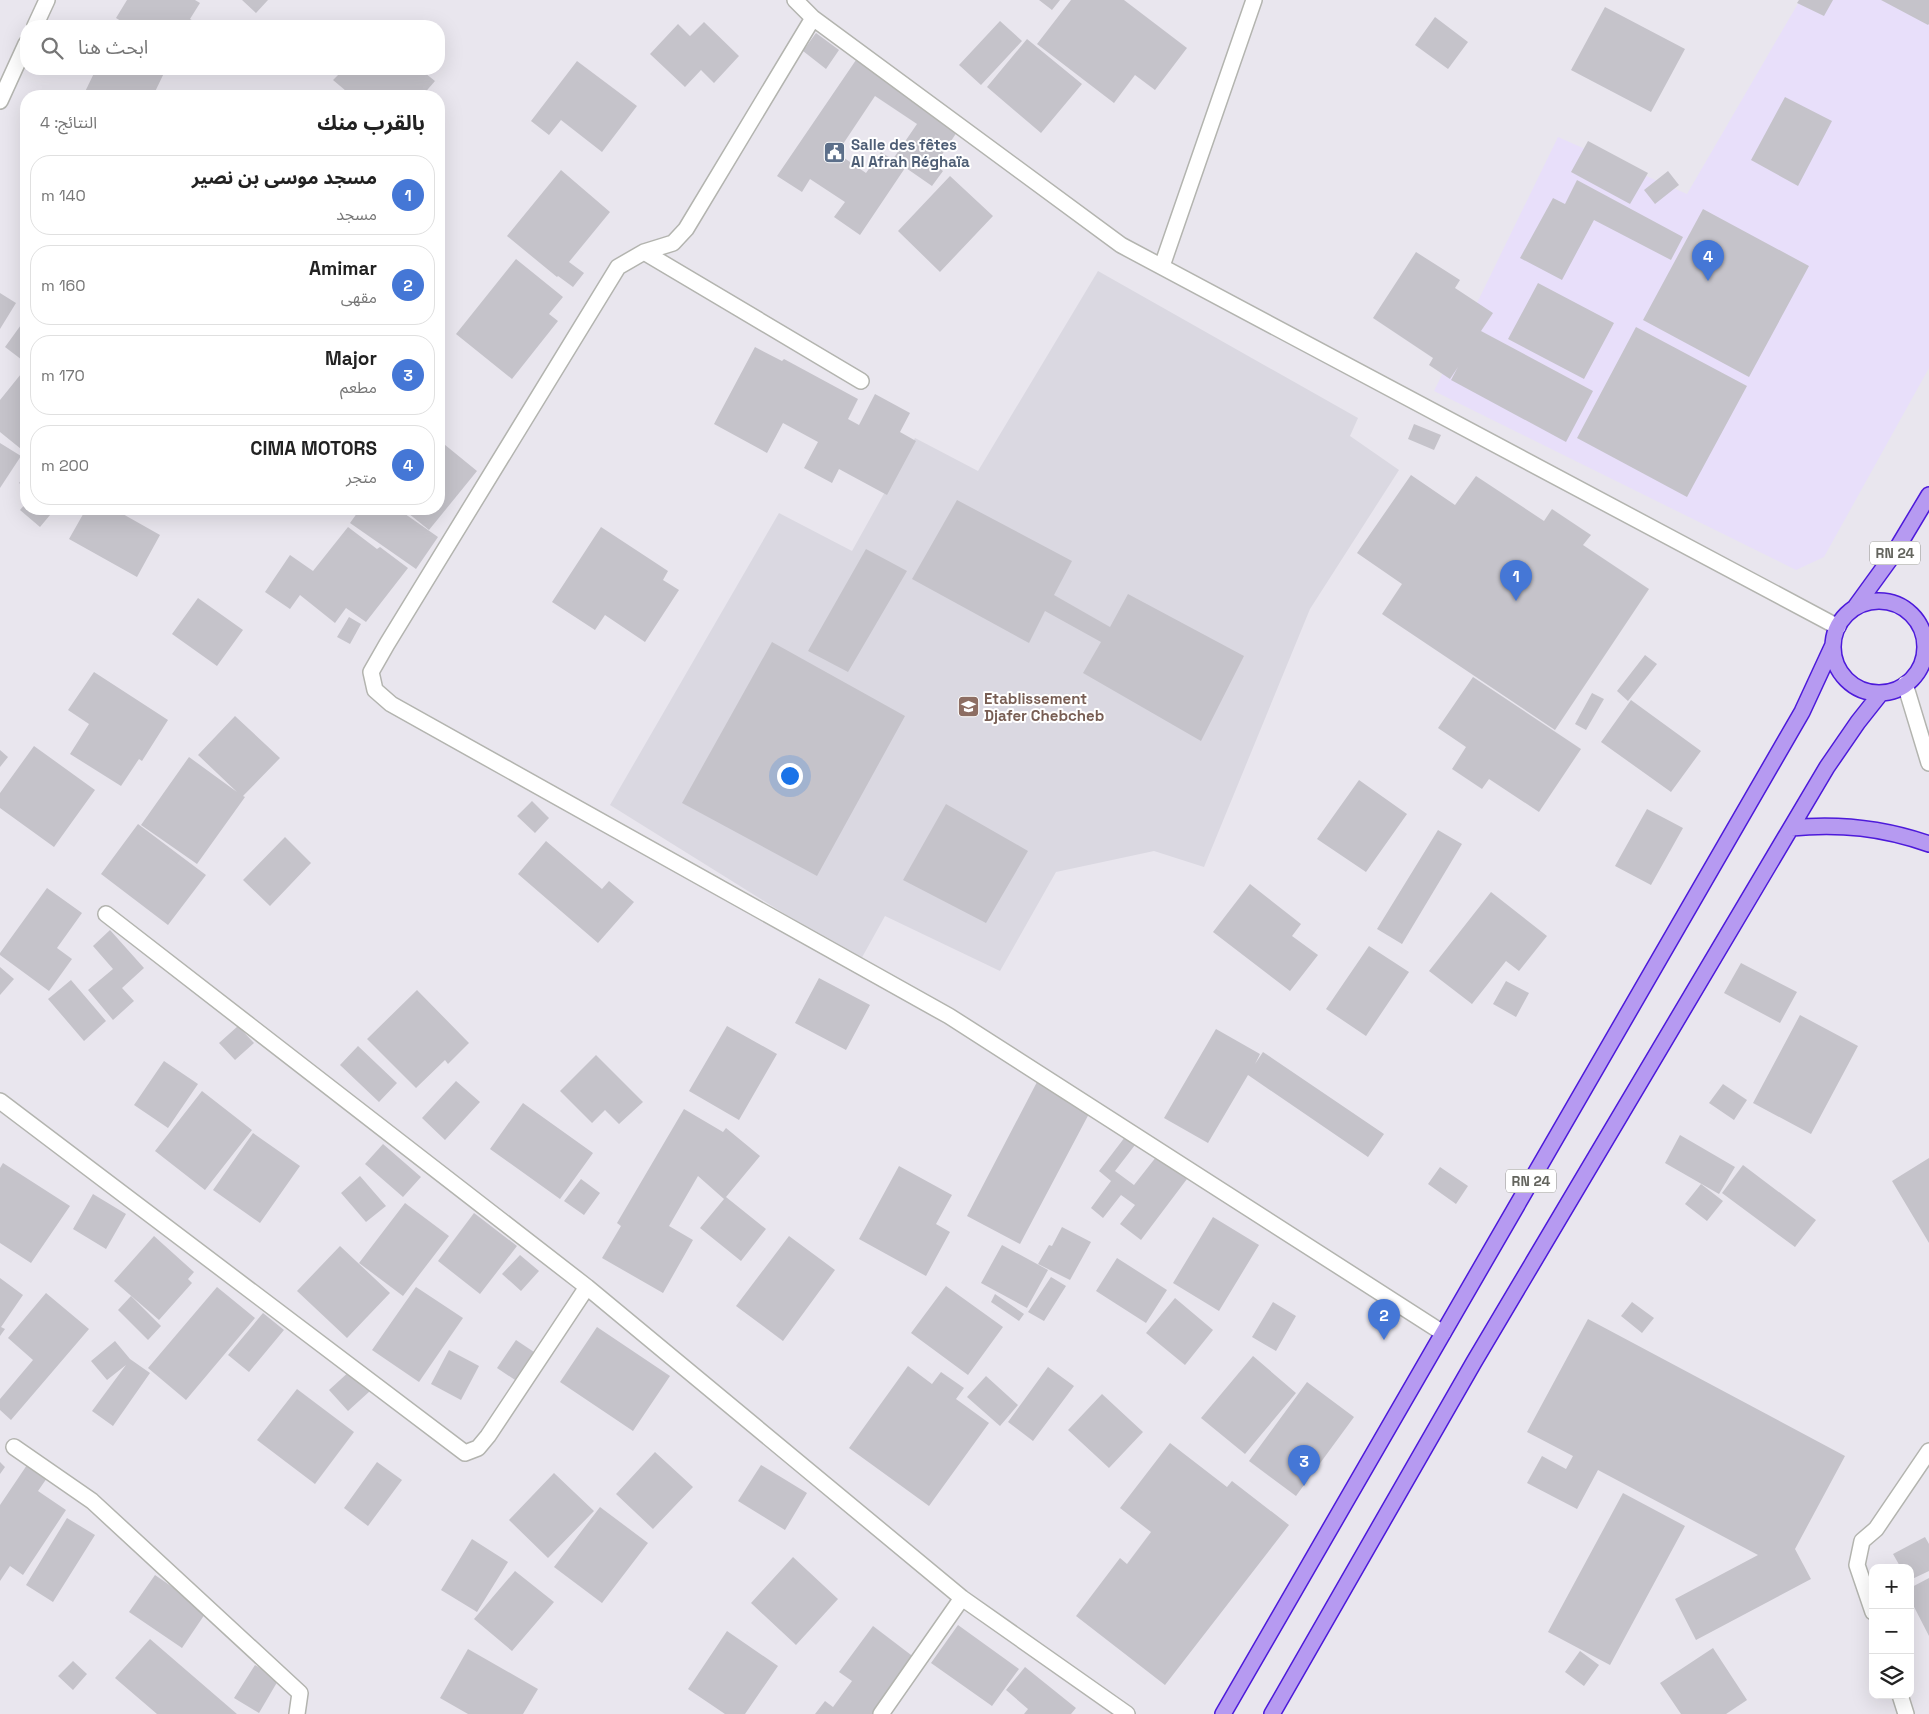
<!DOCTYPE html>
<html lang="ar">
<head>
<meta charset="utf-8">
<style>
  :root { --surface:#fff; --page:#f6f6f6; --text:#222; --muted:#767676; --line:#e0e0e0; --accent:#4577d6 }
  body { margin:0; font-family:"Space Grotesk","Noto Sans Arabic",sans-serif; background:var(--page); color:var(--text); direction:rtl }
  .controls { position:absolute; right:15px; bottom:15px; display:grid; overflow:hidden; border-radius:10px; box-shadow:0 5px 20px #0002 }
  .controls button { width:45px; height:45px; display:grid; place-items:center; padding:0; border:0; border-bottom:1px solid var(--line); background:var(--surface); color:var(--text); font:25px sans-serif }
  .you { position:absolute; left:789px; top:775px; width:18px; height:18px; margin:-12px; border:4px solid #fff; border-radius:50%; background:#1a73e8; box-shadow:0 0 0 8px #1a73e833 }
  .badge { display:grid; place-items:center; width:32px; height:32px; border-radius:50%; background:var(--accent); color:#fff; font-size:16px; font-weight:700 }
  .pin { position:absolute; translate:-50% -41px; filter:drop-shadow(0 1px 2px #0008) }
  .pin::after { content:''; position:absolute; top:26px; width:18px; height:15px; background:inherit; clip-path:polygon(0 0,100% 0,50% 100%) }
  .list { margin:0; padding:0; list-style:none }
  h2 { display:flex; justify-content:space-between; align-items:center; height:65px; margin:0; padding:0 20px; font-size:21px }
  h2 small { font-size:16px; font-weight:400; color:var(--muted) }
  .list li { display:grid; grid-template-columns:32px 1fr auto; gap:15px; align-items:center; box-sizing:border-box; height:80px; margin:0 10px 10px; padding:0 10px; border:1px solid var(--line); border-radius:20px }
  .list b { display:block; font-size:19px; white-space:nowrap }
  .list p { margin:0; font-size:16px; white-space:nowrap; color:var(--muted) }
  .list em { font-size:16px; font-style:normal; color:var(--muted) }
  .icon { flex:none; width:28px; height:28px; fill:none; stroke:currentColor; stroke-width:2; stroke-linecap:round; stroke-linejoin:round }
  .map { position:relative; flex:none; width:1929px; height:1714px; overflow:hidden; direction:ltr }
  .search { position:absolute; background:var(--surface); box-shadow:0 5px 20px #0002; left:20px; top:20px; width:425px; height:55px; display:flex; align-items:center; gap:12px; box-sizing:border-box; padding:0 18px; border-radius:20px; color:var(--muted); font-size:19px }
  .panel { position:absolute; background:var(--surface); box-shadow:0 5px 20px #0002; left:20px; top:90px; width:425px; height:425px; border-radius:20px; direction:rtl }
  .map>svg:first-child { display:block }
  .commercial { fill:#e8dffa }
  .education { fill:#dad8e1 }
  .building { fill:#c5c3ca }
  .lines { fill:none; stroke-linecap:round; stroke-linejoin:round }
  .minor-casing { stroke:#b3b4af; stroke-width:18 }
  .highway-casing { stroke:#4d1ada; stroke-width:18 }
  .minor { stroke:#fff; stroke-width:15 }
  .highway { stroke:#b69af1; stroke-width:15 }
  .labels { text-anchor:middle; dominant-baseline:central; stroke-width:4; stroke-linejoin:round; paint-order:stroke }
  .shield { fill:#fff; stroke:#92938e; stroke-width:1 }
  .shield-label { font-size:14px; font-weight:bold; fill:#64655e }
  .service-label { font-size:15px; font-weight:bold; fill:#4e5e75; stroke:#fff; text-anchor:start }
  .education-label { font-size:15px; font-weight:bold; fill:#785e54; stroke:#fff; text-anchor:start }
</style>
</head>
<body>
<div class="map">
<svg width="1929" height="1714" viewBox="0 0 1929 1714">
  <rect width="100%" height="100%" fill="#e9e6ee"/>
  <path class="commercial" d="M1800,0H1929V368L1824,557L1796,570L1434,391L1558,137L1687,194Z"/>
  <path class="education" d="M1098,271L1358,418L1350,436L1399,470L1310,609L1204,867L1154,851L1056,872L1000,971L885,916L860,961L610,805L779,513L852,551L915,438L978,471Z"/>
  <path class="building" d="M127,0H195L200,3L190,19L202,26H129L116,18Z
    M242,0H268L256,13Z
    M1039,0H1060L1052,10Z
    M1071,0H1124L1187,48L1155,90L1135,75L1114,103L1037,44Z
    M1799,0H1833L1824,16L1797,3Z
    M1881,0H1929V24L1928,25Z
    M1605,7L1685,49L1651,112L1571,70Z
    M1435,17L1468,42L1448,69L1415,45Z
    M1000,21L1022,41L981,85L959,65Z
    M704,22L739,56L714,83L701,70L685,87L650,54L678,24L690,36Z
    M816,33L839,50L826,69L803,51Z
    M1027,39L1082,84L1041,133L987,87Z
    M856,60L959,129L935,165L943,171L932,186L893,159L917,124L875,96L837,153L866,173L881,152L905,168L860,235L834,217L845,202L810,179L802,192L777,176Z
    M577,61L637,106L602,152L561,120L549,135L531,121Z
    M96,69H156L164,73L153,96H83Z
    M344,69H420L435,81L422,96H352L333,80Z
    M1785,97L1832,121L1798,186L1751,160Z
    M1588,141L1648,173L1630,204L1571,172Z
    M561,170L610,212L569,262L584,273L573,287L558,276L557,277L507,236Z
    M1668,171L1679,185L1655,204L1644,190Z
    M950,176L993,216L940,272L898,231Z
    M1577,180L1683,237L1671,260L1594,220L1562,280L1520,258L1553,198L1565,204Z
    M1703,209L1809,266L1749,377L1643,320Z
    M1416,252L1460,280L1455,288L1493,313L1481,331L1593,391L1566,442L1451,380L1458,367L1450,379L1429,365L1433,358L1373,318Z
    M516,259L563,297L549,314L558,321L512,379L456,334Z
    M1538,283L1614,323L1584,379L1508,339Z
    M0,293L16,303L0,329Z
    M26,318V363L5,347Z
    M1636,327L1747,386L1687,497L1577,438Z
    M755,347L782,361L784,359L858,399L848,419L859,425L875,394L910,413L900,432L916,441L887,495L839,469L832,483L804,468L818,442L783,423L767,453L714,424Z
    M25,369L26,370V453L0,432V400Z
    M1414,424L1441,435L1434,450L1408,439Z
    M439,440L477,471L429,530L403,509H439Z
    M0,443L21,456L0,488Z
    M26,474V488L19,483Z
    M1411,475L1455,505L1476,476L1544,521L1552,509L1591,535L1583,545L1649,589L1555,730L1382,614L1402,584L1357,553Z
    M957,500L1072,561L1054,595L1110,627L1128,594L1244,656L1201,741L1083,673L1101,642L1045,611L1029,643L912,579Z
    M26,503V509H55L40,527L20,510Z
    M86,509H114L160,535L137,577L69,539Z
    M360,509H398L438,537L416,569L350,523Z
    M348,527L377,549L380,547L408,568L366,622L346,608L335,623L300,595L290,609L265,592L290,555L313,571Z
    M601,527L668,571L663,580L679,590L645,642L605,615L595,630L552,602Z
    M866,549L907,571L848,672L808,651Z
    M198,598L243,630L217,666L172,634Z
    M349,617L361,624L350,644L337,637Z
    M772,642L905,716L817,876L682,803Z
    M1645,655L1657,664L1628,701L1617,691Z
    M94,672L168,720L142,761L139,759L121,786L70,754L89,724L68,710Z
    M1473,677L1581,749L1539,812L1489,779L1482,789L1452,769L1466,747L1438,728Z
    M1592,693L1604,699L1586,730L1575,724Z
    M1631,700L1701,751L1671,792L1601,742Z
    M235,716L280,758L243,796L245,797L197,864L141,825L189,757L237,792L198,755Z
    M34,746L95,790L54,847L0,808V793Z
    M0,750L8,757L0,767Z
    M1359,780L1407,814L1366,872L1317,839Z
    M532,801L549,818L535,833L517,816Z
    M946,804L1028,851L986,923L903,880Z
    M1647,809L1683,828L1651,885L1615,866Z
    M138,824L206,875L168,925L101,874Z
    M1438,830L1462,844L1402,944L1377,929Z
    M285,837L311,863L270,906L243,880Z
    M546,841L602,889L609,881L634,902L598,943L518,874Z
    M1250,884L1301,924L1292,936L1318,955L1290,991L1213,932Z
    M47,888L82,913L57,948L72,959L49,991L0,955V953Z
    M1491,892L1547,936L1519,971L1506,961L1472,1004L1429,971Z
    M110,930L144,968L122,988L134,1001L113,1020L88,990L113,969L93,946Z
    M1369,946L1409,972L1366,1036L1326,1009Z
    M1741,963L1797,992L1780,1023L1724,993Z
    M0,967L14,979L0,995Z
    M819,978L870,1005L846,1050L795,1023Z
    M71,980L106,1021L84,1041L48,999Z
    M1506,981L1529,993L1516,1017L1493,1004Z
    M417,990L469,1043L448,1064L445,1060L416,1088L367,1039Z
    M1800,1015L1858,1046L1811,1134L1753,1103Z
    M238,1026L254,1043L235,1060L219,1043Z
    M727,1026L777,1054L739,1120L689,1091Z
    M1216,1029L1260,1054L1255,1064L1263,1052L1384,1134L1368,1157L1248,1075L1208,1143L1164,1118Z
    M358,1046L397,1083L379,1102L340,1065Z
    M596,1055L643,1102L619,1124L605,1110L592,1123L560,1091Z
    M164,1061L198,1084L168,1128L134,1105Z
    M456,1081L480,1102L445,1140L422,1118Z
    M1037,1082L1091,1110L1020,1244L967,1216Z
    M1723,1084L1747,1100L1734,1120L1709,1103Z
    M202,1091L252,1130L205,1190L155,1151Z
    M523,1103L593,1153L560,1199L490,1149Z
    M684,1109L723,1132L726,1128L760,1156L726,1197L766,1229L741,1261L700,1228L724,1199L698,1176L669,1226L693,1240L663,1293L602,1258L621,1226L617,1223Z
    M253,1133L300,1166L260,1223L213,1190Z
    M1680,1135L1735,1167L1719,1194L1665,1163Z
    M1125,1137L1135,1145L1115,1171L1134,1185L1160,1152L1190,1175L1141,1240L1120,1224L1135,1205L1121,1195L1103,1218L1091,1208L1111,1181L1099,1171Z
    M383,1144L421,1177L403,1197L365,1164Z
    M1929,1158V1243L1892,1181Z
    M3,1163L70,1206L31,1263L0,1243V1168Z
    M1743,1165L1816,1220L1795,1247L1722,1193Z
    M899,1166L952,1195L936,1224L950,1232L926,1276L859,1239Z
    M1440,1167L1468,1186L1456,1204L1428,1184Z
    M360,1176L386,1206L366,1222L341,1193Z
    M581,1179L600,1193L584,1215L564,1201Z
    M1701,1184L1723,1201L1707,1221L1685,1204Z
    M93,1194L126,1214L106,1249L73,1229Z
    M405,1203L449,1236L403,1296L359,1263Z
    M474,1213L517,1246L480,1294L438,1261Z
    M1213,1217L1259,1245L1219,1311L1173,1283Z
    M1062,1227L1091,1242L1070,1280L1038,1264L1049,1245L1052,1246Z
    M154,1236L194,1272L188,1279L192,1283L159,1320L114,1281Z
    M789,1236L835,1270L783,1341L736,1306Z
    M1002,1245L1048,1270L1027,1308L981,1283Z
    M340,1246L390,1293L347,1338L297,1291Z
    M520,1255L539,1271L521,1291L502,1274Z
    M1117,1258L1167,1290L1146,1323L1096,1291Z
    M1051,1277L1066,1286L1044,1321L1028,1312Z
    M0,1278L23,1295L1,1327L5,1329L0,1336Z
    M946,1286L1003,1327L968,1375L911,1333Z
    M217,1287L255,1318L186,1400L148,1368Z
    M416,1287L463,1318L419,1382L372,1350Z
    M46,1293L89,1329L11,1420L0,1410V1399L33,1360L8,1338Z
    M995,1294L1024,1314L1019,1321L991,1302Z
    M131,1296L161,1326L148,1340L118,1310Z
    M1175,1298L1213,1330L1185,1365L1146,1333Z
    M1273,1302L1296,1316L1276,1351L1252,1337Z
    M1632,1302L1654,1318L1642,1333L1621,1316Z
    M263,1313L284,1330L249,1372L228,1355Z
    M1588,1319L1845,1456L1795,1549L1811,1579L1696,1640L1675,1599L1758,1555L1598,1470L1577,1509L1527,1483L1542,1456L1566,1469L1573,1456L1527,1432Z
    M597,1327L670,1376L633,1431L560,1382Z
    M516,1340L540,1356L521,1384L497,1368Z
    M115,1341L130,1359L150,1373L113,1426L92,1411L126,1365L107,1380L91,1361Z
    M449,1350L479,1366L461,1400L431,1384Z
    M1253,1356L1296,1393L1245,1454L1201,1418Z
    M908,1366L932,1384L941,1372L964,1388L956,1399L989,1423L929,1506L849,1448Z
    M1048,1367L1074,1386L1033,1441L1008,1422Z
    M351,1370L370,1391L348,1411L329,1390Z
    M986,1376L1018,1405L1000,1426L967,1397Z
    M1307,1382L1354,1417L1296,1496L1249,1461Z
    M297,1389L354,1432L315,1484L257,1440Z
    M1102,1394L1143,1432L1109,1468L1068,1430Z
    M1170,1443L1227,1487L1232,1481L1289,1525L1165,1685L1076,1616L1120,1558L1127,1564L1151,1532L1120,1508Z
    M655,1452L693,1487L653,1529L616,1494Z
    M0,1462L5,1467L0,1474Z
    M377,1462L402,1480L368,1526L344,1508Z
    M27,1465L47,1478L38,1491L66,1510L23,1575L10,1566L0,1581V1505Z
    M761,1465L807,1493L785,1530L738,1501Z
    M554,1473L594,1511L548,1558L509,1520Z
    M1623,1493L1685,1526L1610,1665L1548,1632Z
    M600,1507L648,1543L602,1603L554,1567Z
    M67,1518L95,1535L53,1602L26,1585Z
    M1925,1537L1929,1544V1571L1910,1580V1568H1901L1893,1554Z
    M472,1539L508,1562L477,1612L441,1590Z
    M793,1557L838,1599L796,1645L751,1603Z
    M515,1571L554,1602L512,1651L474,1619Z
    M155,1575L207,1611L182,1648L129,1612Z
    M1929,1578V1636L1910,1599V1588Z
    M958,1625L1019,1669L992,1706L931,1663Z
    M873,1626L915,1658L873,1714H815L825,1701L833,1707L852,1681L839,1672Z
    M727,1631L778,1666L745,1714H725L688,1689Z
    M150,1639L237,1714H157L115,1678Z
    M1713,1648L1747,1700L1726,1714H1681L1660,1683Z
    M468,1649L538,1689L523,1714H468L440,1698Z
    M1580,1651L1599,1665L1584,1686L1565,1672Z
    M73,1661L87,1674L73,1690L58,1676Z
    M255,1665L279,1679L259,1713L234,1698Z
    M1025,1667L1076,1708L1071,1714H1024L1028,1709L1006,1690Z"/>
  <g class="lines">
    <defs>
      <path id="minor" d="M795,0L813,18L1121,245L1838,627
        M813,18L686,229L673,243L644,252L618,267L387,644L371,672L375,690L391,704L949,1016L1443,1333
        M35,26L47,0
        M0,101L26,44
        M644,252L861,381
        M1162,266L1254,0
        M1905,684L1929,763
        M106,914L587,1287L962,1598L1127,1714
        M0,1101L465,1453L478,1448L488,1436L587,1287
        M14,1447L92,1501L300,1693L297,1714
        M1873,1612L1857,1565L1862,1541L1876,1529L1929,1451
        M1900,1695L1906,1714
        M881,1714L962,1598"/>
      <path id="highway" d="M1833 647a46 46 0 1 1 92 0a46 46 0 1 1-92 0Z
        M1856,606L1893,555L1929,495
        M1791,828C1840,823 1883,828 1929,844
        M1223,1714L1802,712L1833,645
        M1272,1714L1474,1362L1827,767L1858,722L1881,693"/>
    </defs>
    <use href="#minor" class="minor-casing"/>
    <use href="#highway" class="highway-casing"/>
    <use href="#minor" class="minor"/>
    <use href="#highway" class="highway"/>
  </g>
  <defs>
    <symbol id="civic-square" viewBox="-11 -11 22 22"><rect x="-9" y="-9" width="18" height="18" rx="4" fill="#5c6f8a" stroke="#fff"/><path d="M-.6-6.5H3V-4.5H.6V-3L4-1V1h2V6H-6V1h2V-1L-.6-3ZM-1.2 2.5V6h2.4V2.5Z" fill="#fff"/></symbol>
    <symbol id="school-square" viewBox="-11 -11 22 22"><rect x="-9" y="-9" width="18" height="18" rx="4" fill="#8d6e63" stroke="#fff"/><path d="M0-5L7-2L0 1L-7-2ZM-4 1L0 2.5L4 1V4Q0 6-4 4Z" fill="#fff"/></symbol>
  </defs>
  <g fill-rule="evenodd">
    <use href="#civic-square" x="822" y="140" width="25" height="25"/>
    <use href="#school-square" x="956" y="694" width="25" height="25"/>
  </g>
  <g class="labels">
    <g class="shield">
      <rect x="1870" y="541.5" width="50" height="23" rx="4"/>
      <rect x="1506" y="1169.5" width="50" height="23" rx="4"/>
    </g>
    <g class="shield-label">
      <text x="1895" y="553">RN 24</text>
      <text x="1531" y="1181">RN 24</text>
    </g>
    <g class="service-label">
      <text x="851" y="144">Salle des fêtes<tspan x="851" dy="17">Al Afrah Réghaïa</tspan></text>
    </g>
    <g class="education-label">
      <text x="984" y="698">Etablissement<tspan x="984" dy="17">Djafer Chebcheb</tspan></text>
    </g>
  </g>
</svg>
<div class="controls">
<button>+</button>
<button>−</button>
<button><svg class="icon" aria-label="layers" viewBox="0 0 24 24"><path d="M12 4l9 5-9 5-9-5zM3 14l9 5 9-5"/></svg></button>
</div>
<div class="you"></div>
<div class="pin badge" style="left:1516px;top:601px">1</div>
<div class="pin badge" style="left:1384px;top:1340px">2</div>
<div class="pin badge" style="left:1304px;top:1486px">3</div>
<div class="pin badge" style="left:1708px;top:281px">4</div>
<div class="search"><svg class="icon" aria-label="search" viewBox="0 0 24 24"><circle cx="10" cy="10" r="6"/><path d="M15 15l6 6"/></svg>ابحث هنا</div>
<section class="panel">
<h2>بالقرب منك<small>النتائج: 4</small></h2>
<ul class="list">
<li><span class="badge">1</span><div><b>مسجد موسى بن نصير</b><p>مسجد</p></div><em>140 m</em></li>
<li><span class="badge">2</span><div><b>Amimar</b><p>مقهى</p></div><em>160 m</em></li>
<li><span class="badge">3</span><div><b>Major</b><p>مطعم</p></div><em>170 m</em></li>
<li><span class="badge">4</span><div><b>CIMA MOTORS</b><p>متجر</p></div><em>200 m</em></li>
</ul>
</section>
</div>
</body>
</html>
